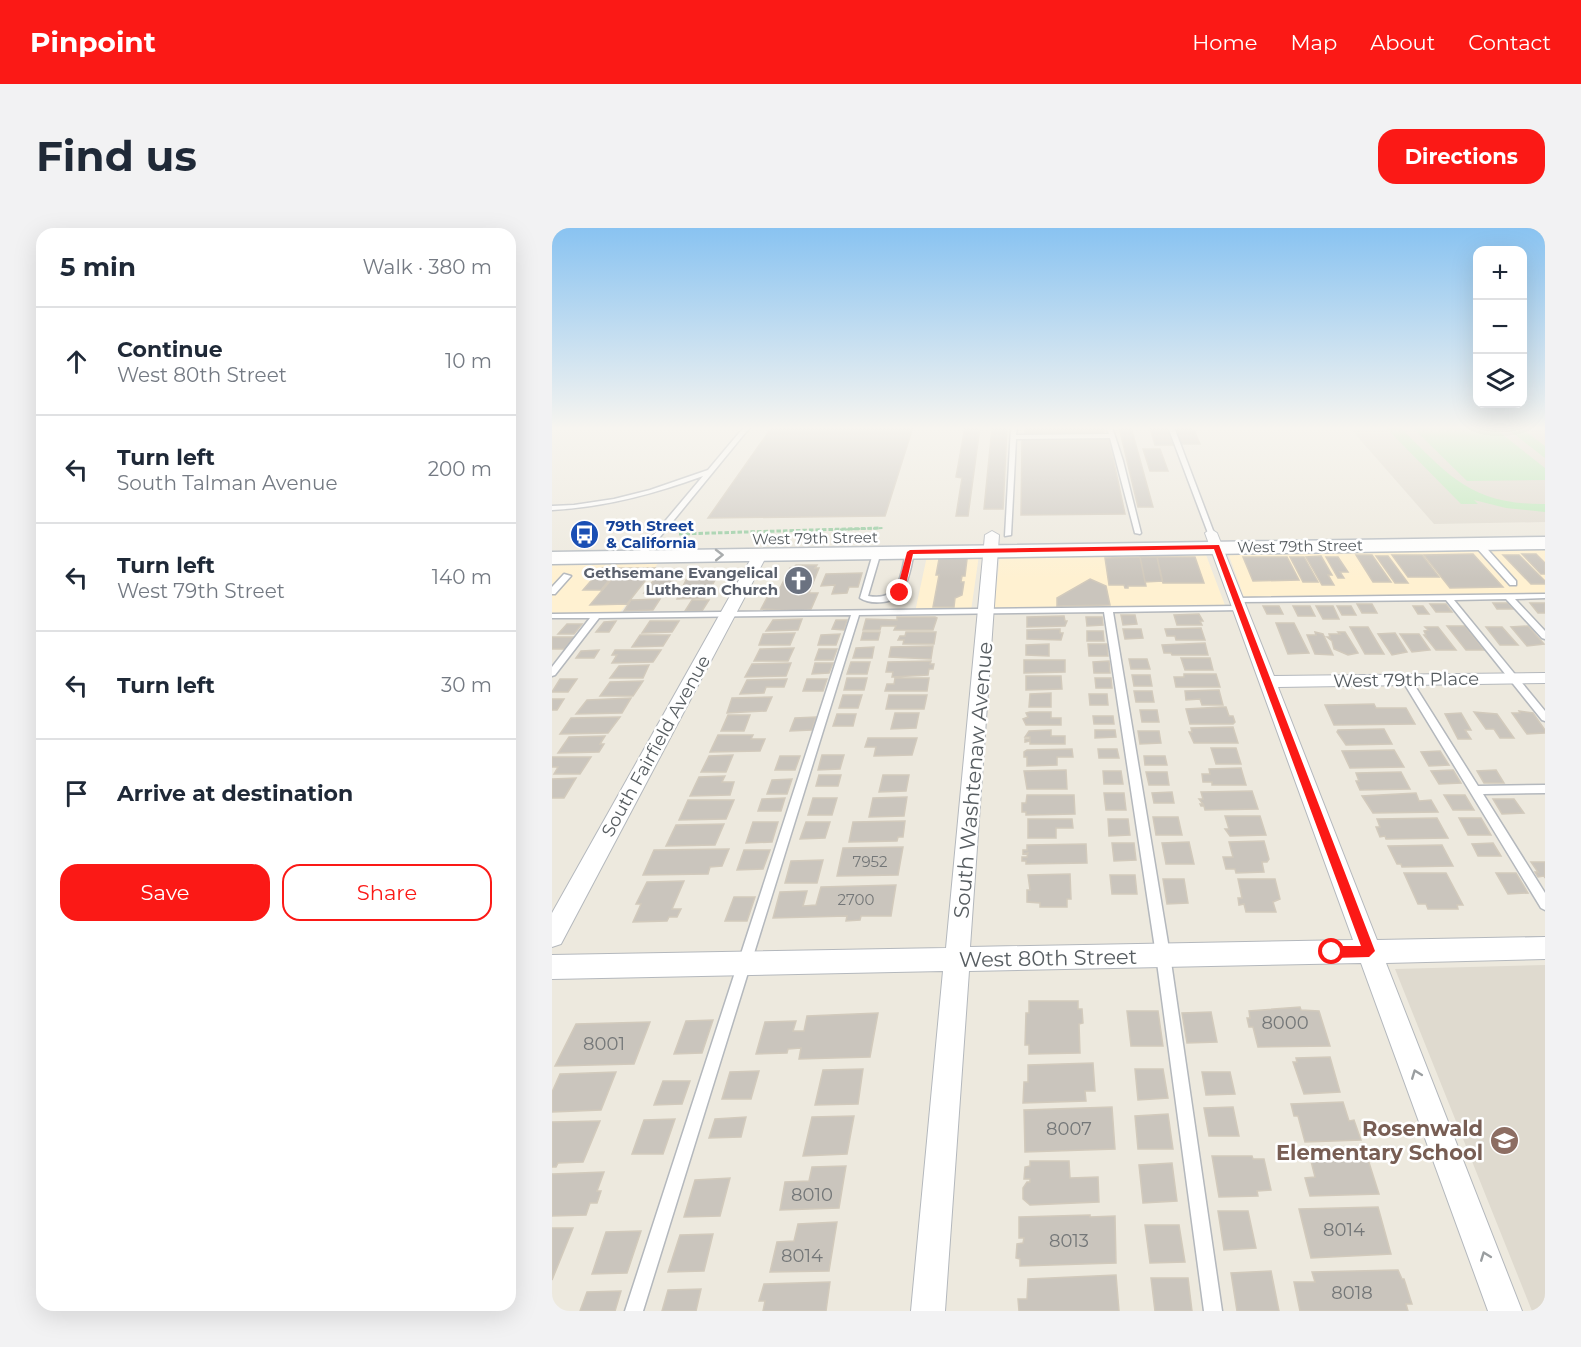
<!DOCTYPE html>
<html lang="en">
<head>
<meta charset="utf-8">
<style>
  :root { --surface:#fff; --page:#f2f2f3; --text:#1f2937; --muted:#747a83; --line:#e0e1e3; --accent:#fb1916 }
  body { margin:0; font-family:Montserrat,sans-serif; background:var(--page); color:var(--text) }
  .controls { position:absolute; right:18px; top:18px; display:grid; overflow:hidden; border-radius:12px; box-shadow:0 6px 24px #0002 }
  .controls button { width:54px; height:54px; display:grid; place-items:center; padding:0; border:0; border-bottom:2px solid var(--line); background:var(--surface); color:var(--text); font:30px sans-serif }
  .stop { position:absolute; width:18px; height:18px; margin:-14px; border:4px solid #fb1916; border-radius:50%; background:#fff }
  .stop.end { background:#fb1916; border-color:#fff; box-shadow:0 2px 6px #0008 }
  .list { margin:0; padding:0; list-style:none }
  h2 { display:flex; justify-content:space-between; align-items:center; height:78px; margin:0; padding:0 24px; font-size:26px }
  h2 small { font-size:20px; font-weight:400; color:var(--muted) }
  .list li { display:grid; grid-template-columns:39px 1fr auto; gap:18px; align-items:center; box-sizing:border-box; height:108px; padding:0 24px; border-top:2px solid var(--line) }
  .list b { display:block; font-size:22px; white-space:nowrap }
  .list p { margin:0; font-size:20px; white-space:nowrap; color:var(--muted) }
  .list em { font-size:20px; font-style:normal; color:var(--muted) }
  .actions { display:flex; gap:12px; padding:18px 24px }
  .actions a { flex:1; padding:14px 0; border:2px solid var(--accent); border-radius:18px; text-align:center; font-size:21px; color:var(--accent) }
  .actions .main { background:var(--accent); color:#fff }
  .icon { flex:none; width:33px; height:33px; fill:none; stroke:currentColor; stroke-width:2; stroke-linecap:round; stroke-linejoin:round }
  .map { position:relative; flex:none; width:993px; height:1083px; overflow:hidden; border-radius:18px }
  header { display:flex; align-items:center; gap:36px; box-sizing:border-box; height:84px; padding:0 30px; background:var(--accent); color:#fff }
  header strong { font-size:28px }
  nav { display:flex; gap:33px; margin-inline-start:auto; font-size:21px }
  .intro { display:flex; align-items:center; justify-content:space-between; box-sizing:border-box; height:144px; padding:0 36px }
  h1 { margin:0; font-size:42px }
  .button { padding:15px 27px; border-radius:18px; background:var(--accent); color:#fff; font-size:21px; font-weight:700 }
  main { display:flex; gap:36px; padding:0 36px }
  aside { flex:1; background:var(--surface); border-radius:18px; box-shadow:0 6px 24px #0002 }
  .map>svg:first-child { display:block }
  .commercial { fill:#fff1d1 }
  .education { fill:#dfdacf }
  .green { fill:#bae8b7 }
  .building { fill:#cac5bd; stroke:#d2cabc; stroke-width:1.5 }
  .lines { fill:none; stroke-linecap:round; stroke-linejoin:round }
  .service-casing { stroke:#b4b8bd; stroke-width:3 }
  .minor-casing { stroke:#b4b8bd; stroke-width:2 }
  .secondary-casing { stroke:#b4bac0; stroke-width:3 }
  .path-far1 { stroke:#90c99c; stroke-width:2; stroke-dasharray:4 1.5; stroke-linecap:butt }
  .path { stroke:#90c99c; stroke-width:3; stroke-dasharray:4.5 2; stroke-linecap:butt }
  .service { fill:#fff; fill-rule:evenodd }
  .minor { fill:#fff; fill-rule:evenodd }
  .secondary { fill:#fff; fill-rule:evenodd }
  .oneway { stroke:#9a9ea0 }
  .route { fill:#fb1916 }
  .labels { text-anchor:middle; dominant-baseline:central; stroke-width:5; stroke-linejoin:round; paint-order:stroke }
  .far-transit-label { font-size:15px; font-weight:bold; fill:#164399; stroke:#fff; text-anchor:start }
  .far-street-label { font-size:15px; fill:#575d61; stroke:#fff }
  .far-worship-label { font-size:15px; font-weight:bold; fill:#5b616d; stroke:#fff; text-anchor:end }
  .number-label { font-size:15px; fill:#747778 }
  .street-label { font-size:18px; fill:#575d61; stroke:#fff }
  .near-number-label { font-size:18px; fill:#747778 }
  .near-street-label { font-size:21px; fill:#575d61; stroke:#fff }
  .near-education-label { font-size:21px; font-weight:bold; fill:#785e54; stroke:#fff; text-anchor:end }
</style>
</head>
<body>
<header>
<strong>Pinpoint</strong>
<nav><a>Home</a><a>Map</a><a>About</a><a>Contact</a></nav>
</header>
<div class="intro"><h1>Find us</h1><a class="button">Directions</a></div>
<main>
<aside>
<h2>5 min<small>Walk · 380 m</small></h2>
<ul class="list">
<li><svg class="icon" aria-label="ahead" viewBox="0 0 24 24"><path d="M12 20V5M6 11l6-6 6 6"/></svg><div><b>Continue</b><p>West 80th Street</p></div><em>10 m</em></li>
<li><svg class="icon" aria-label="left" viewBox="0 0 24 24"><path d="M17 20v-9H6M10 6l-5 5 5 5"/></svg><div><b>Turn left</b><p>South Talman Avenue</p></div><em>200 m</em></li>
<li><svg class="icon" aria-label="left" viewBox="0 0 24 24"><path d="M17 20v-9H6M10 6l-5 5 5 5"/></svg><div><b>Turn left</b><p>West 79th Street</p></div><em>140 m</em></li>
<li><svg class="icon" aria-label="left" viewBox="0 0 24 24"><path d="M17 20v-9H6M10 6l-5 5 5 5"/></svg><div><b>Turn left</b></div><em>30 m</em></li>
<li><svg class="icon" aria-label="arrive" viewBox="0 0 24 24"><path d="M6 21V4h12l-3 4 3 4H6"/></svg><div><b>Arrive at destination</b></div></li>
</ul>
<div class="actions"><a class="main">Save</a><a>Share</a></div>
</aside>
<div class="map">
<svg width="993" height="1083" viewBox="0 0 993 1083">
  <rect width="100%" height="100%" fill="#ede9de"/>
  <path class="commercial" d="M993,321V368L693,372L676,325Z
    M653,324L674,380L442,383L448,326Z
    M427,327L419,383L363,384L375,328Z
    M107,334L66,387L0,388V337Z"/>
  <path class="education" d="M797,199H993V294L882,296Z
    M993,737V1083H980L843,741Z"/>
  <path class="green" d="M833,199H848C896,247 919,277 993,276V284L954,280L922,272L926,276H909Z
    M860,199H941L993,240V252L915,253Z
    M953,199H968L993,218V230Z"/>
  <path class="building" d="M220,199H361L333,288L156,290Z
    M413,199H428L416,288H404L410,250L404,249Z
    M473,199H551L552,206L473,207Z
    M567,199H579L601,279H586Z
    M440,200H455L451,281H432Z
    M598,200H616L622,217H603Z
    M622,200H641L648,216H629Z
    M557,211L573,286L469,287L470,212Z
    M591,221H608L616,243H598Z
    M921,326L951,359L898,360L872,327Z
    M970,326H984L993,335V346H989Z
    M804,327H820L839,354H821Z
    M840,327H870L887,349H856Z
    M951,327H967L993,353V356H979Z
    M769,328L780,347H776L782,357H770L754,329Z
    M824,328H836L856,355H843Z
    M588,329H605L610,353L593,354Z
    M588,329L594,358H576V360H573L572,357H557L553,330Z
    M605,329H643L652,355H611Z
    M691,329H735L747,352L701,353Z
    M738,329H752L766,354H751Z
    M774,329H786L796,344H788L792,350H786Z
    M387,331H415L413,348H410L409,354H412L410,367L403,370L402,379H381L387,347H384Z
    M244,337H265L263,340H267L257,365H266L259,381L248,383L209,381L217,366H225L238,340H242Z
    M50,340H67L49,362H31Z
    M69,340H103L75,376L38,377Z
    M107,345H126L112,365L108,368H95L97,365H92Z
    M142,345H167L153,370L125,371L134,352H138Z
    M310,345L306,359H297L295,365L280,366L283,357L269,358L274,346Z
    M538,351L554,358L558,377L505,378V370Z
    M108,371L101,382L72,383L79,372Z
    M140,372H157L150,383H133Z
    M941,375H956L961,381H945Z
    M978,375H993V385H986Z
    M805,376H820L825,385H810Z
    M878,376H894L900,384H884Z
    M711,378H727L731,386H715Z
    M741,378H758L763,388H746Z
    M764,378H781L787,391H771Z
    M785,378H799L804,387H790Z
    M861,378H871L877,386H866Z
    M647,386L651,393H648L650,397H625L622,387Z
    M569,387H583L585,396L571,397Z
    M512,388L513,393H515L513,398L475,399V389Z
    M345,389H383L385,390L381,402H342L344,398H329L328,402H311L314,391L345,392Z
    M534,389H550L551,397L535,398Z
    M250,391L246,402L214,403L221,392Z
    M284,392H295L292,402L280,401Z
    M64,393L57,404H44L52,394Z
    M98,393H127L120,404L90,405Z
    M724,395H742L757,425L736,426Z
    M15,396H30L22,406H6Z
    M895,398H913L932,422H914Z
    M976,398L992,416L975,418L959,399Z
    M798,399H816L832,426H813Z
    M873,399H886L904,422H884L872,407H874L872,403L876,402Z
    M934,399H950L966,417H948Z
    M649,400L653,412H624L623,408H615L613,401Z
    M508,401V405H511L509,412L475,411V402Z
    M571,401H589L591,410L573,411Z
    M535,403H551L552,413H535Z
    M311,404H328L326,412H309Z
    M354,404H384L382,416H351L352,412H346L348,408H353Z
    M763,404L771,406L781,427L763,426L755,407H764Z
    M786,404H793L806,425L796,427L782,421L780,413L775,409H778L777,406H788Z
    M243,405L238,417H207L211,406Z
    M843,405L855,424L840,427L826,406Z
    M288,406L284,417H266L269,407Z
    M848,406H867L878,422L860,424Z
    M88,407H118L111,418L80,419Z
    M0,409H25L16,421H0Z
    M653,415L656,427H620L619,425H612L610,417Z
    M497,416V428L474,427V417Z
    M536,416H555L556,428H537Z
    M381,418L379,431L337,429L339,419Z
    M322,419L320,430H301L304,420Z
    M242,420L236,433H202L208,421Z
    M267,421H285L281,432H263Z
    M47,422L42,430H24L29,423Z
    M63,422H109L101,434L60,435L65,427H60Z
    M629,430H658L661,442H633Z
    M577,431H595L598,441H579Z
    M472,432H513V444L472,445Z
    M379,433L378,436H382L381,441H377L376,447L340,449L341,444H334L336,434Z
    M557,433L558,445H542L541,434Z
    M299,434H318L315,446H295Z
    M239,435L234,448L193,449L200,436Z
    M263,435H281L277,445L260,446Z
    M97,437L91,450H58L67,438Z
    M632,446H664L668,459H624L622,449H632Z
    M580,447H598L600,458H582Z
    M474,448H509L510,461L474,462Z
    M295,450H315L312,462H292Z
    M343,450H377L375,463H333L335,456H342Z
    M543,450H559L560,460H544Z
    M8,451H25L16,464H0Z
    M235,451L232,459H214L212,465L188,466L195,452Z
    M255,451H275L271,463H251Z
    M91,453L81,468H48L58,454Z
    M667,462L671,477H650L648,471L634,472L633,463Z
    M582,463H600L602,474H584Z
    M499,465V479H477L478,466Z
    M537,466H555L556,477H538Z
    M291,467H310L306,480H287Z
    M337,467H375L372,481H334Z
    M220,469L214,483L175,485L180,470Z
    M79,470L70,485L24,486L35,472Z
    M0,471H12L5,482H0Z
    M822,476L824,480H854L863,496L782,497L773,477Z
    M670,479H674L677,488H681L683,494L681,496H638L634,481Z
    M588,482H605L607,494H590Z
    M967,483L981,485L993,502V505L975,506L960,485H968Z
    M478,484H499V490H509V497H474L471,491L476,489L474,485Z
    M922,484L945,486L962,510H948L942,501H934Z
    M343,485H367L364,500L339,501Z
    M909,485L919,502H913L919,511H906L893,486Z
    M285,486H304L301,498H281Z
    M176,487H198L192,503H169Z
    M541,488H561L562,496H542Z
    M68,489L56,505L8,506L19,490Z
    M264,489L260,502L238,503L243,490Z
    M681,499L686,515H642L637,504H640L639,500Z
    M832,501L840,516L794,517L785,504L786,502Z
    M499,502V508H513V516H478V513L473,514V511H478V509H473L477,503Z
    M543,502H563L564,509L543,510Z
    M586,503H607L609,515L588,516Z
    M166,507H201L199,511H213L208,523L158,524Z
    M53,508L48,516H52L47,524L6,525L17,509Z
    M316,510H365L360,527L322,528L324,519H313Z
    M659,520H684L689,536H664Z
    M520,521L521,529H505V537L475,538V529H472V524L475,522Z
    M546,521H565L567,530H547Z
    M842,522L852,539L798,540L790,523Z
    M888,523L897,537L877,538L869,524Z
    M181,527L174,544H149L157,528Z
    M270,527H292L288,541L266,542Z
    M228,528H248L243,542H223Z
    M592,528H613L615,537H593Z
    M0,529H39L28,546H2L6,539H0Z
    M689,540L694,557H660V554H651L650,546H658L657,541Z
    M514,542L515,561H475L472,543Z
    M901,542L909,555L887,556L879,543Z
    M944,542L952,555H932L925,543Z
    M551,543H569L571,556H552Z
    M594,544H615L617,557H597Z
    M849,544L858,561L808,562L804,553H807L804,545Z
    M267,547H289L286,558H264Z
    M331,547H357L354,563L327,564Z
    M173,548L170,554H182L178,567L138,568L147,549Z
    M24,550L12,570H0V551Z
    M240,551L235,566H215L220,552Z
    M700,563L706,581L653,582L652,578H649L648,576H651L647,571H651L649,564Z
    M620,564L622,575H602L600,565Z
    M552,565H572L574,582H554Z
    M864,565L867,573L879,572L886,584L821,585L810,568Z
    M475,567H522L523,586L474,587V584H470V575H474Z
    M892,567H913L922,582H901Z
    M355,569L352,588L317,589L321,570Z
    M233,570L229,583H206L210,571Z
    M261,570H285L280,587H256Z
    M941,571H962L972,585L950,586Z
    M136,572H182L174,591L127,592Z
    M673,588H708L714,607L678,608L673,601H677Z
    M601,589H626L630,607H604Z
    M885,590L896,610L834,611L833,608L828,609L824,599H828L825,591Z
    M907,590H929L939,607H916Z
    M476,591H520L521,600H504V610H476Z
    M556,591H576L578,607L557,608Z
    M353,593L351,609H346L345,613L297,614L301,594Z
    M201,594H226L220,614L194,615Z
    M254,594H278L273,610L248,611Z
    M172,596L163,617L114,618L124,597Z
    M712,613L717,631L715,634H710L712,644L684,645L683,641H674L671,629H681L677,614Z
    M637,614L642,636H614L610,615Z
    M560,615H582L584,632L562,633Z
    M941,615L949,628H926L920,616Z
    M534,616L535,635L474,636V633H470V629H475L476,625L471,626V622H475V617Z
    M890,617L901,638L850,639L849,636H845L836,618Z
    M351,619L346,647L285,648L291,620Z
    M177,621L170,638L158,639L156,646L91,647L102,622Z
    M192,622H218L211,641L185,642Z
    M271,632L265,655H233L239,633Z
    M979,634H993V650L992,648L986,649L983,644H986Z
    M852,645H894L911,677H905L906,681H876L874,676H866Z
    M944,645H964L976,665L956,666Z
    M518,646L519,671H515V679H488V675L475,674V662H478L476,647Z
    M558,647H583L585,666H560Z
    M611,651H632L636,675L615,676Z
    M686,651H723L728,671L721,674L724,684H694L692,676L687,677L686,670H690Z
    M132,653L120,681H129L125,689H117L115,693L81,694L89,676H84L95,654Z
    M344,657L339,688H309L308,692L294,693L295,688L221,690L228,664L255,663L251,678L264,677L269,659Z
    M182,669H203L195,693H173Z
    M477,773H526V781H530L531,795L527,796L528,825L477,826V817H473L474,785H477Z
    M748,779L749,782L767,783L778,818L706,819L701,799H697L695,790H698L697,783Z
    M575,783H606L611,818H579Z
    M659,784L665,814L635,815L630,785Z
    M326,785L318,829L247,831L249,820L236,821L235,825L204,826L213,794L244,793L241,803H252L255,788Z
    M161,792L150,825L122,826L134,793Z
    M98,794L82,836L3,838L24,796Z
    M778,829L788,864L752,866L741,834H745L744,830Z
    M541,835L543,863H533L534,873L471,875L472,854H476V837Z
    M311,841L306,876L263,877L271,842Z
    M583,841H611L616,870L586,872Z
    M207,843L199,871H170L178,844Z
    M64,844L49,882L0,884V864L8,846Z
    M650,844H678L683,866L654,867Z
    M111,853H138L130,876L102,877Z
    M791,874L797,893L802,892L809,912L753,914L746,888H742L739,876Z
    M560,879L563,921L473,924L472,882Z
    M681,879L687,908H657L652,880Z
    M616,886L621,921H586L583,888Z
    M302,888L295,926L251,928L260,889Z
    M194,889L189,909L157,910L163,891Z
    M123,891L111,926H80L92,892Z
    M48,893L31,934L6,935L4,939H0V894Z
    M814,925L827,966L758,968L753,950L763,949L758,929H764L763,926Z
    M660,928H700L701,931H712L719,962L705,963L706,968L667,969Z
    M478,933H517L518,950L546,949L547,974L478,977L471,971V960L475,954H478V951H472L473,939L478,938Z
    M620,935L625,973L591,975L587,937Z
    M294,938L287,980L228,982L233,954L257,953L260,939Z
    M52,944L45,963H49L45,975H38L34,987L0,988V946Z
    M178,950L168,988L132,989L143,952Z
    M826,979L839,1026L759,1030L747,981Z
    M666,983H696L704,1020L672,1022Z
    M538,987V989L563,988L564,1035L468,1038V1031L464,1030L465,1016L471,1015L472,1010H467V989Z
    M285,994L277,1043L218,1044L225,1014L242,1013L246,996Z
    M593,997H627L633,1034L598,1035Z
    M0,1000H21L0,1052Z
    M89,1003L75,1045L40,1046L54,1004Z
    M161,1006L152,1043L116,1044L128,1007Z
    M846,1042L850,1051H852L860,1076H854L856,1083H748L742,1054H763L760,1044Z
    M719,1043L727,1083H685L679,1045Z
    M564,1047L567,1083H467L466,1071H475L476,1051Z
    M599,1050H636L640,1083H603Z
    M278,1054L274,1083H211L213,1073H207L212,1056Z
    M149,1061L144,1083H110L116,1062Z
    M69,1063L63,1083H28L35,1064Z"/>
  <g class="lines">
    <defs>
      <path id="service" d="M192,199H198L90,331L83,329L151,248C102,266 53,279 0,282V278L22,277L62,271L98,262L156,242Z
        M459,199H465L464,207L557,206L554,199H560L571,233L589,305L588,306L583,305L558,210L464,211L459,307L453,308Z
        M616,199H622L662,305L661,306L656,305Z
        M923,314H929L964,353V357H958L923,318Z
        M322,322L329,324L316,368C348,374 349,348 354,324L358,322L362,324C358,343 355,372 331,374C323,375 314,374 308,370Z
        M12,346L19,348L3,366H0V359Z
        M993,366V370L963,371L993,403V411L990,410L954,371L902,372L993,483V493L990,492L894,372L684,374L680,372L684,370Z
        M687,378L691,380L690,382L561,384L618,727L670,1083H652L604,727L552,384L307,387L91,1083H73L299,387L47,390L3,447L0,448V439L38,390H0V386Z
        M855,449L858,450L926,558L993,557V565L931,566L993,665V682L989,680L850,452Z"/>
      <path id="minor" d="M659,301L665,305L722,448L993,445V455L726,459L825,712L993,709V731L834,735L970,1083H936L809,735L417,743L393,1083H359L391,743L0,751V727L394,720L433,307L440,303L447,307L418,719L801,712L653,305Z
        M208,323L215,327L9,716L0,719V685L201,327Z"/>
      <path id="secondary" d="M993,309V321L0,336V324Z"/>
    </defs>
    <use href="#service" class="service-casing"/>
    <use href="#minor" class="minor-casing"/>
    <use href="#secondary" class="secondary-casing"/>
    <path class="path-far1" d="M277,302L332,300"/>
    <path class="path" d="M127,306L328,300"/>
    <use href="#service" class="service"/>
    <use href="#minor" class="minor"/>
    <use href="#secondary" class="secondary"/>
  </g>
  <defs><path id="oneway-chevron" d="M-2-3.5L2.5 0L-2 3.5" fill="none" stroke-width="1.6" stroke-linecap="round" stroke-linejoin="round" transform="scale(1.5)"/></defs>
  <g class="oneway">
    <use href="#oneway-chevron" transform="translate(167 327) rotate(-1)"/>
    <use href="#oneway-chevron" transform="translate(864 846) rotate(-111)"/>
    <use href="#oneway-chevron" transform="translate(933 1028) rotate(-111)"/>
  </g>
  <linearGradient id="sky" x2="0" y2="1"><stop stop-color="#89c3f1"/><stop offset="0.57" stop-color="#f7f5f0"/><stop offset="1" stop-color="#f7f5f0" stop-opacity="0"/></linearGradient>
  <rect width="993" height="351" fill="url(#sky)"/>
  <path class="route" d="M667,317L823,723L817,729L780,730L774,724L780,718H809L662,321L361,326L352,365L348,367L344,365L355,324L358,322Z"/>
  <defs>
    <symbol id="bus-disc" viewBox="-11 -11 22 22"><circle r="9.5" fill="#1a4fb4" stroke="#fff"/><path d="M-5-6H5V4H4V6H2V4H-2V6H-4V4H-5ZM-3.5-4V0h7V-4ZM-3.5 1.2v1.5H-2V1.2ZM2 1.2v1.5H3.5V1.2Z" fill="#fff"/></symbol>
    <symbol id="church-disc" viewBox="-11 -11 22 22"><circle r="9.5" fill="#6b7280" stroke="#fff"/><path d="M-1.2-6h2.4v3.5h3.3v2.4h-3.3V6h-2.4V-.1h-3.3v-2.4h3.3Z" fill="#fff"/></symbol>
    <symbol id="school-disc" viewBox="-11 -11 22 22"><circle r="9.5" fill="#8d6e63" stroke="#fff"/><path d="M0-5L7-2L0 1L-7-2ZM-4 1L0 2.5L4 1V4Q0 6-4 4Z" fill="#fff"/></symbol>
  </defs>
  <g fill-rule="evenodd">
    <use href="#bus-disc" x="16" y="290" width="33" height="33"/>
    <use href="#church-disc" x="230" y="336" width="33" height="33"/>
    <use href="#school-disc" x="936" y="896" width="33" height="33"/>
  </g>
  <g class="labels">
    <g class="far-transit-label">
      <text x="54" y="297">79th Street<tspan x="54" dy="17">&amp; California</tspan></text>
    </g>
    <g class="far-street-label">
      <text transform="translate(263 310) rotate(-1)">West 79th Street</text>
      <text transform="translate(748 318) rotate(-1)">West 79th Street</text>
    </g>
    <g class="far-worship-label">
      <text x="226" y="344">Gethsemane Evangelical<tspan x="226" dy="17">Lutheran Church</tspan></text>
    </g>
    <g class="number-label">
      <text x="318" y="633">7952</text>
      <text x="304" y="671">2700</text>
    </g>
    <g class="street-label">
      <text transform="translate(854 452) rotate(-1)">West 79th Place</text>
      <text transform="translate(104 518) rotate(-61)">South Fairfield Avenue</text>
    </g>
    <g class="near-number-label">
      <text x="733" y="795">8000</text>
      <text x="52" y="816">8001</text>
      <text x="517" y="901">8007</text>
      <text x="260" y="967">8010</text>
      <text x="792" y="1002">8014</text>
      <text x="517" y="1013">8013</text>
      <text x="250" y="1028">8014</text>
      <text x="800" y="1065">8018</text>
    </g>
    <g class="near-street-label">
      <text transform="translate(421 552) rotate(-85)">South Washtenaw Avenue</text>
      <text transform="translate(496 730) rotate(-1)">West 80th Street</text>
    </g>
    <g class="near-education-label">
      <text x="931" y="900">Rosenwald<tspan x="931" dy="24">Elementary School</tspan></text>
    </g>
  </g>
</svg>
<div class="controls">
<button>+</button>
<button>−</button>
<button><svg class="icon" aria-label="layers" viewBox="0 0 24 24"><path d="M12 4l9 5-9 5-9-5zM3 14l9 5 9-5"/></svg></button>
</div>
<div class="stop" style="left:780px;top:724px"></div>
<div class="stop end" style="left:348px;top:365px"></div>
</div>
</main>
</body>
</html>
